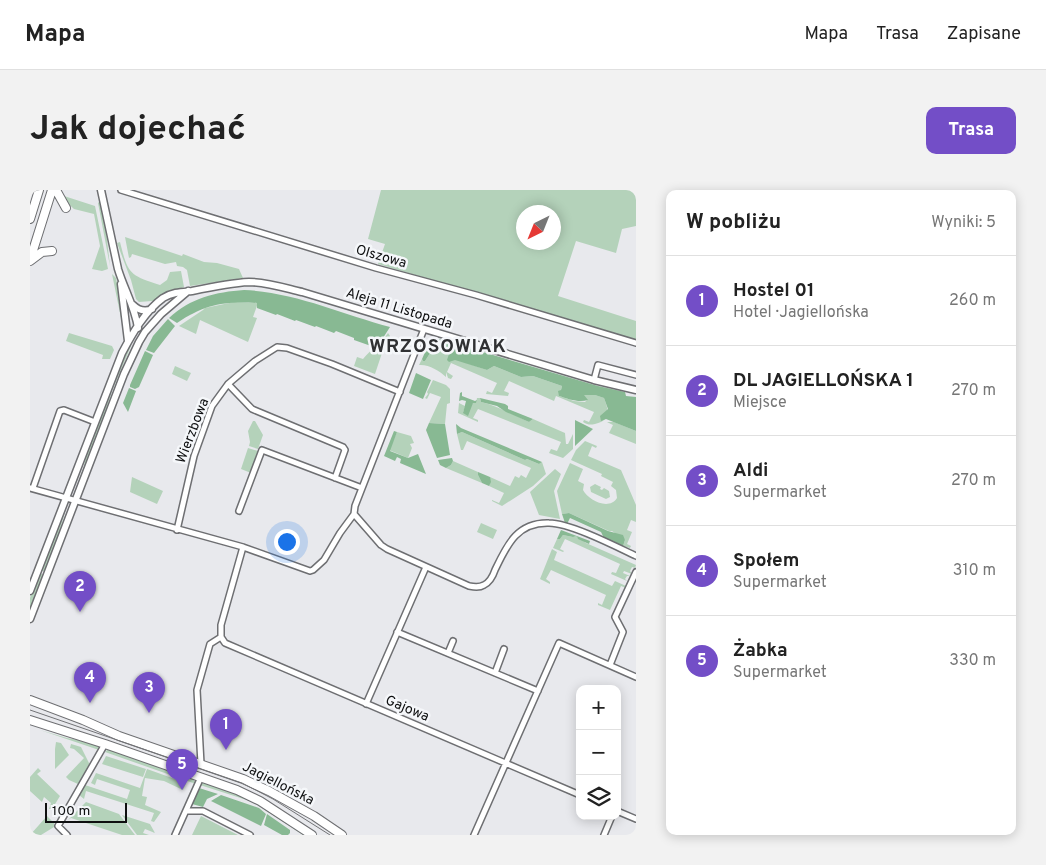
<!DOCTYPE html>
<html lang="pl">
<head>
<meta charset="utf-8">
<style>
  :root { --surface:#fff; --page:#f2f2f2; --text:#222; --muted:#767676; --line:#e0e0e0; --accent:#734ec7 }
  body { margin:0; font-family:Overpass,sans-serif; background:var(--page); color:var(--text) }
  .controls { position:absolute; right:15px; bottom:15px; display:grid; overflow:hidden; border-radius:10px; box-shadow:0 2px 12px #0003 }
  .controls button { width:45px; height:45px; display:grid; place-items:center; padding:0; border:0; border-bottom:1px solid var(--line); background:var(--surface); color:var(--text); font:25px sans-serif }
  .compass { position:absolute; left:486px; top:15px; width:45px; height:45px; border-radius:50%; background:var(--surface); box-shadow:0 2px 12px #0003; rotate:223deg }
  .scale { position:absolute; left:15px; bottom:12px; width:82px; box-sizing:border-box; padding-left:5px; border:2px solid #0e0f10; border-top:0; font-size:14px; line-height:18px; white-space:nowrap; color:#0e0f10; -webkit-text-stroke:4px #f5f7fa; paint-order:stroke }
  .you { position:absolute; left:256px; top:351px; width:18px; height:18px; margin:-12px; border:4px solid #fff; border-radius:50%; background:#1a73e8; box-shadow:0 0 0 8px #1a73e833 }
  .badge { display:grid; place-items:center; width:32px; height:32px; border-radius:50%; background:var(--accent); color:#fff; font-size:16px; font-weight:700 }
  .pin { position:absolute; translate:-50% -41px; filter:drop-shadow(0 1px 2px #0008) }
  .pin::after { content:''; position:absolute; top:26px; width:18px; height:15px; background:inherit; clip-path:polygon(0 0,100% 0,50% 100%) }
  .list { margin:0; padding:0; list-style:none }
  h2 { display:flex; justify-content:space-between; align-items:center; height:65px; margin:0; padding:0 20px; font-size:21px }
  h2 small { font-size:16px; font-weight:400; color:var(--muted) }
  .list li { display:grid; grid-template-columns:32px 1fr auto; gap:15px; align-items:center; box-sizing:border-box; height:90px; padding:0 20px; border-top:1px solid var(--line) }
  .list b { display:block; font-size:19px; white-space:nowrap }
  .list p { margin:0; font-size:16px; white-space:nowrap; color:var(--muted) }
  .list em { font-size:16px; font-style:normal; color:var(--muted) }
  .icon { flex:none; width:28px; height:28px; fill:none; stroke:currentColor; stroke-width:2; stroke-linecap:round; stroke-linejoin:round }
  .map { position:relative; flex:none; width:606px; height:645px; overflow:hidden; border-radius:10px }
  header { display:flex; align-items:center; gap:30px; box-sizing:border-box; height:70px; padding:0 25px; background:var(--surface); border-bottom:1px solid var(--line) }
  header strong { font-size:24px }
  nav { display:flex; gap:28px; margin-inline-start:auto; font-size:18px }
  .intro { display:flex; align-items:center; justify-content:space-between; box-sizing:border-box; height:120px; padding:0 30px }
  h1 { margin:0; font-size:35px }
  .button { padding:12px 22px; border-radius:10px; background:var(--accent); color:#fff; font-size:18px; font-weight:700 }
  main { display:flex; gap:30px; padding:0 30px }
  aside { flex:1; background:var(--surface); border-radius:10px; box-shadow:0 2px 12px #0003 }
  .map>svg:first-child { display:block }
  .green { fill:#b4d2ba; fill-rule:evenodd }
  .forest { fill:#88b993 }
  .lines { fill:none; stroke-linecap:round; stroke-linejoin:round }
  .minor-casing { stroke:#6e6f72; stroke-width:8 }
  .tertiary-casing { stroke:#6e6f72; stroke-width:9 }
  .primary-casing { stroke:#6e6f72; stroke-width:10 }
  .minor { stroke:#fff; stroke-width:5 }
  .tertiary { stroke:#fff; stroke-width:6 }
  .primary { stroke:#fff; stroke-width:8 }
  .tram { stroke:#727376; stroke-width:1 }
  .labels { text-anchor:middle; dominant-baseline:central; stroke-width:5; stroke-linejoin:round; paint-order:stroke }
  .street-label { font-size:14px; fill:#0e0f10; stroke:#f5f7fa }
  .district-label { font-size:19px; font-weight:bold; letter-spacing:1px; fill:#303133; stroke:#f5f7fa }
</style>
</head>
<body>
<header>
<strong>Mapa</strong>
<nav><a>Mapa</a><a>Trasa</a><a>Zapisane</a></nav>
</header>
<div class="intro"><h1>Jak dojechać</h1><a class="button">Trasa</a></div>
<main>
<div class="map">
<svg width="606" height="645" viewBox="0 0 606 645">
  <rect width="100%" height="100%" fill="#e8e9ed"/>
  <path class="green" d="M351,0H606V36L592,39L586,63L546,51L528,106L606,131V150L348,74L355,54L338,49ZM493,22H524V52H493Z
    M34,6L65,16L78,79L72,81L62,79L70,56L64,24L44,19L33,9Z
    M70,11L76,41L80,76L68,13Z
    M95,47L152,66L153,64L174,72L187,73L209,79L213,88L160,96L157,80L153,77L147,76L146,72L135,74L102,64L101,67L99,68Z
    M90,52C98,84 99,85 130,95L137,90L140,82L151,81L154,97L143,101L124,113L122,111L109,112L106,109L101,90L87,53Z
    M82,84L86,88L94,129H93L91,128Z
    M204,112L228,113L223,127L227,128L218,152L170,130L166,144L149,136L173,120L175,118Z
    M39,143L82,156L84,160L80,169H72L73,165L36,151Z
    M358,143L360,146L358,153L354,157L345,184L324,176L327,167L333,169C340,160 352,153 358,143Z
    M99,155L101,156L82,201L72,233L48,296H47L54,276L57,259Z
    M404,157L419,164L425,169L457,180L464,176L491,187L503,186L532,196L529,206L544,211L555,212L557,210L553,205H565L574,208C579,221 581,230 565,234C560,235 558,235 553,232L554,230L559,232L564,222L526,206L524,211L479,191L474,201L479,203L478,206L456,204L457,201L462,203L467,193L421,173L417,182L423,186L421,189L418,188L416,182V187C410,181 398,174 389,175L392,169L393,171H395Z
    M145,176L161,183L157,191L142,184Z
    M403,190L416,195L420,199V213L417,214L415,234L399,233L411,207L400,203L397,209L395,208L398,204L397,202Z
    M447,208H450L451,212C468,216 483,225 499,232L503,229L535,243L536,254H538L543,244V259L533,268L519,263L521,259L527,261L531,252L448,219L443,228L448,230V232L428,223L429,213L435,216L433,223L443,213H446Z
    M223,231H225L233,245L228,259L219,256L220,252L218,241Z
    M577,232H584L606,241V254L579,243L583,235Z
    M367,242L381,246L384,253L380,254L382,258L378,268L359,260Z
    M432,242L495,270L497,269L509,274L512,272L516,284L503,296L472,316L462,311V310L469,313L474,303L459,296L460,292V287L480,296L485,286L489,288L491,285L496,288L501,278L437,251L433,260H431L427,244Z
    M555,251L567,256L566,258L562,256L558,266L591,280L606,315V332L601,330L597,340L602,342L597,354L601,356L600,358L593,356L595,350L582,341H579L539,323L532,324L527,301L540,273L553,279L548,291L554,294L553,300C558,310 579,321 587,308L586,300L581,296L583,292L571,286L572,284L541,270L546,260Z
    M218,258L228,261L221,283L211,279Z
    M423,271L448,282V285L452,293L416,278L421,275Z
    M525,279L531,284L524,301L530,329L509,325L500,302Z
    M102,287L133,301L127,314L100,302Z
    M565,294L571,297L570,299L572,300L574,298L579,301L580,307L576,309L561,302L560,297Z
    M37,315L25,357L15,382L11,380Z
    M451,333L467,340L463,349L447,342Z
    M533,345L543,347L547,346L556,353L606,375L605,378L602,377L600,381L602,384L594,381L593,383L600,386H597L595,389L597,391L581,384L582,382L586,383L590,374L535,349L530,359L534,361L533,362L523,358L527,349H530Z
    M522,359L527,362L524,370L582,396L585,391L596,396V398L591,396L580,420L568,415V413L572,415L576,405L521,380L516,389L520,392V394L510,389Z
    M9,383L14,385L0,421V408Z
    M10,540L37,548L64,553L68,556L69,560Z
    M26,552L31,553L39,565L25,579V559Z
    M41,554L51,557L60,575L48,594L39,590L36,587L54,568L44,559L40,558Z
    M78,559L163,588L166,594L75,562Z
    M76,566L116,579L113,587L72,574Z
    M8,578L11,581L7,584L30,606L22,619H19L21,613L14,607L12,612L0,601V587Z
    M117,579L156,593L153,600L134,591L115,588L112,606L117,607L115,615L131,622L124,632L121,631L124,623L56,601L54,609L49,605L55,595L97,609L100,600L67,589L65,595L61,593L66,583L110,598Z
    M172,592L198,599L230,614L276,645H273L223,612L170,595Z
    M56,612L89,624L105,645H92L41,628L38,630Z
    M92,625L120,634L125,643L115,639L113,643L119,645H107Z
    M17,626L24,633V637L11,645H0Z
    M171,626L208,645H162Z"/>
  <path class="forest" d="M214,100C264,102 312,124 360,137L353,148L341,156L324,150V148L306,141L304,143L286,136L285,137L266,130L265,131L247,124L246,125L227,118V113C195,111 175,114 147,133L139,128C160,108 186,102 214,100Z
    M138,129L145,136L124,163L116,160L123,146Z
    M402,147L568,196L595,202L596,206L606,207V241L576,229L571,231L570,226L578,219L574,208L565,205H554L558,210C549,213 538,209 529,206L528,201L531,200L532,196L503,186L491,187L464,176L457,180L425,170L419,172L417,170L419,164L404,157L395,171H393L392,169Z
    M115,161L123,165L109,197L105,199L100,197V195Z
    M386,183L401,190L393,209L379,203Z
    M99,198L106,201L98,222L93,213Z
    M432,202V206L445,211L447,210L446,213H443L438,226L433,223L436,211L432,210L429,211L430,203Z
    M450,208L475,214L478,216V219L503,229L499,232L476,222L467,216L451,212Z
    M545,230L563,239L545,256Z
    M399,233L415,234L420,265L407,268L396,240Z
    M426,234L431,238L512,272L509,274L497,269L495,270L432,242L427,244Z
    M364,241L367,242L360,261L378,268L388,264L396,284L370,273L371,269L367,267L365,271L354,266Z
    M422,268L423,271L421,275L416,278L410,275L408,270Z
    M448,282L460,287L461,292L459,296L452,293L448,285Z
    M539,323L578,341L593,345L595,350L593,356L574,348L571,342L540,328L537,334L535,333L532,324Z
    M531,340L560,351L559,354L548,349L547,346L543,347L533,345L530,349H527Z
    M169,598L188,604L177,609L173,617L162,614Z
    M191,605L229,618L236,624L231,636L181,611Z
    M237,624L260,640V643L258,645H252L234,635Z"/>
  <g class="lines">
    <defs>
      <path id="minor" d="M91,0L346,78L446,105L606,153
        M564,190L568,175L606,185
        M198,194L222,219L313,257L315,260L305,288
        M0,298L213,357L280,381L283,380L294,370L310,343L324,324L325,316L394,139
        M3,298L30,221L34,220L65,232
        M209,321L232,260L332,298
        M324,324L351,355L357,359L439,396C444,397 449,398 454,395C460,392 463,386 465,380C477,355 487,332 519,333C540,333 585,356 606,366
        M147,340L164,266L182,216L198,194L225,171L247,157L257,158L302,174L370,202
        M213,357L191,435V447L195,453L550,605
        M367,442L508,501
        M418,463L423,451
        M580,475L593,442L585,427L606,382
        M465,483L474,459
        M336,514L396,377
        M171,574L167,500L180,454L191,447
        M157,621H173L220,645
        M587,621L606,629
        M37,645L28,636L75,554
        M145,645L171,587
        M444,645L529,453L606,487
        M574,645L582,626"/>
      <path id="tertiary" d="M71,0L88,79C94,99 105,117 108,138
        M91,94L98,151
        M103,115C108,120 115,122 122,119
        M0,401L92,163C102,144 115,121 133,108C143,102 152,102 162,101C181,97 200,93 219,92C237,92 255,98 272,102L564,190L606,200
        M0,429L94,184L109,152L115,142L131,124L158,101"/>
      <path id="primary" d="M26,0L36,18
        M0,29L9,0
        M0,70L22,0
        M0,71L12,62L22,61
        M0,510L53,530L89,546L213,589L239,601L284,626L312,645
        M0,530L75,554L207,600L230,611L282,645"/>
    </defs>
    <use href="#minor" class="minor-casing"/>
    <use href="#tertiary" class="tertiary-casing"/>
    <use href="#primary" class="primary-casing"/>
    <use href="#minor" class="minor"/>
    <use href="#tertiary" class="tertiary"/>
    <use href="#primary" class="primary"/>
    <path class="tram" d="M0,520L212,593L243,609L300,645"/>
  </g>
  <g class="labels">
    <g class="street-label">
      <text transform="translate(351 67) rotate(16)">Olszowa</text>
      <text transform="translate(369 119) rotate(17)">Aleja 11 Listopada</text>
      <text transform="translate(163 241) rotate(-69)">Wierzbowa</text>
      <text transform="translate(377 519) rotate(23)">Gajowa</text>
      <text transform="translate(248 594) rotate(27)">Jagiellońska</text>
    </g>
    <g class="district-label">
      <text x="408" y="157">WRZOSOWIAK</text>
    </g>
  </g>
</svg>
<div class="controls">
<button>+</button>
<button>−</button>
<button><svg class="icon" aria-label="layers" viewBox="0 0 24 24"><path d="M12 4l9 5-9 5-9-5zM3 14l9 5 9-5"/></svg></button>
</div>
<svg class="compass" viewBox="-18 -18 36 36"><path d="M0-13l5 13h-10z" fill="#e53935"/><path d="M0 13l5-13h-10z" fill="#767676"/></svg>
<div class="scale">100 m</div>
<div class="you"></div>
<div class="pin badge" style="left:196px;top:560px">1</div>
<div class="pin badge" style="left:50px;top:422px">2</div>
<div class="pin badge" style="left:119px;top:523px">3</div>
<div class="pin badge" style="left:60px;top:513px">4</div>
<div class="pin badge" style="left:152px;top:600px">5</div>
</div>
<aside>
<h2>W pobliżu<small>Wyniki: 5</small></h2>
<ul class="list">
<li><span class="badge">1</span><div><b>Hostel 01</b><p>Hotel · Jagiellońska</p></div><em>260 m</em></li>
<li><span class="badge">2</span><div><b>DL JAGIELLOŃSKA 1</b><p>Miejsce</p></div><em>270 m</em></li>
<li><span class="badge">3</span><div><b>Aldi</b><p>Supermarket</p></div><em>270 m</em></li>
<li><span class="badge">4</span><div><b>Społem</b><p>Supermarket</p></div><em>310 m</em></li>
<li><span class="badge">5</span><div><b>Żabka</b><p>Supermarket</p></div><em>330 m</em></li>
</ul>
</aside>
</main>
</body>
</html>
